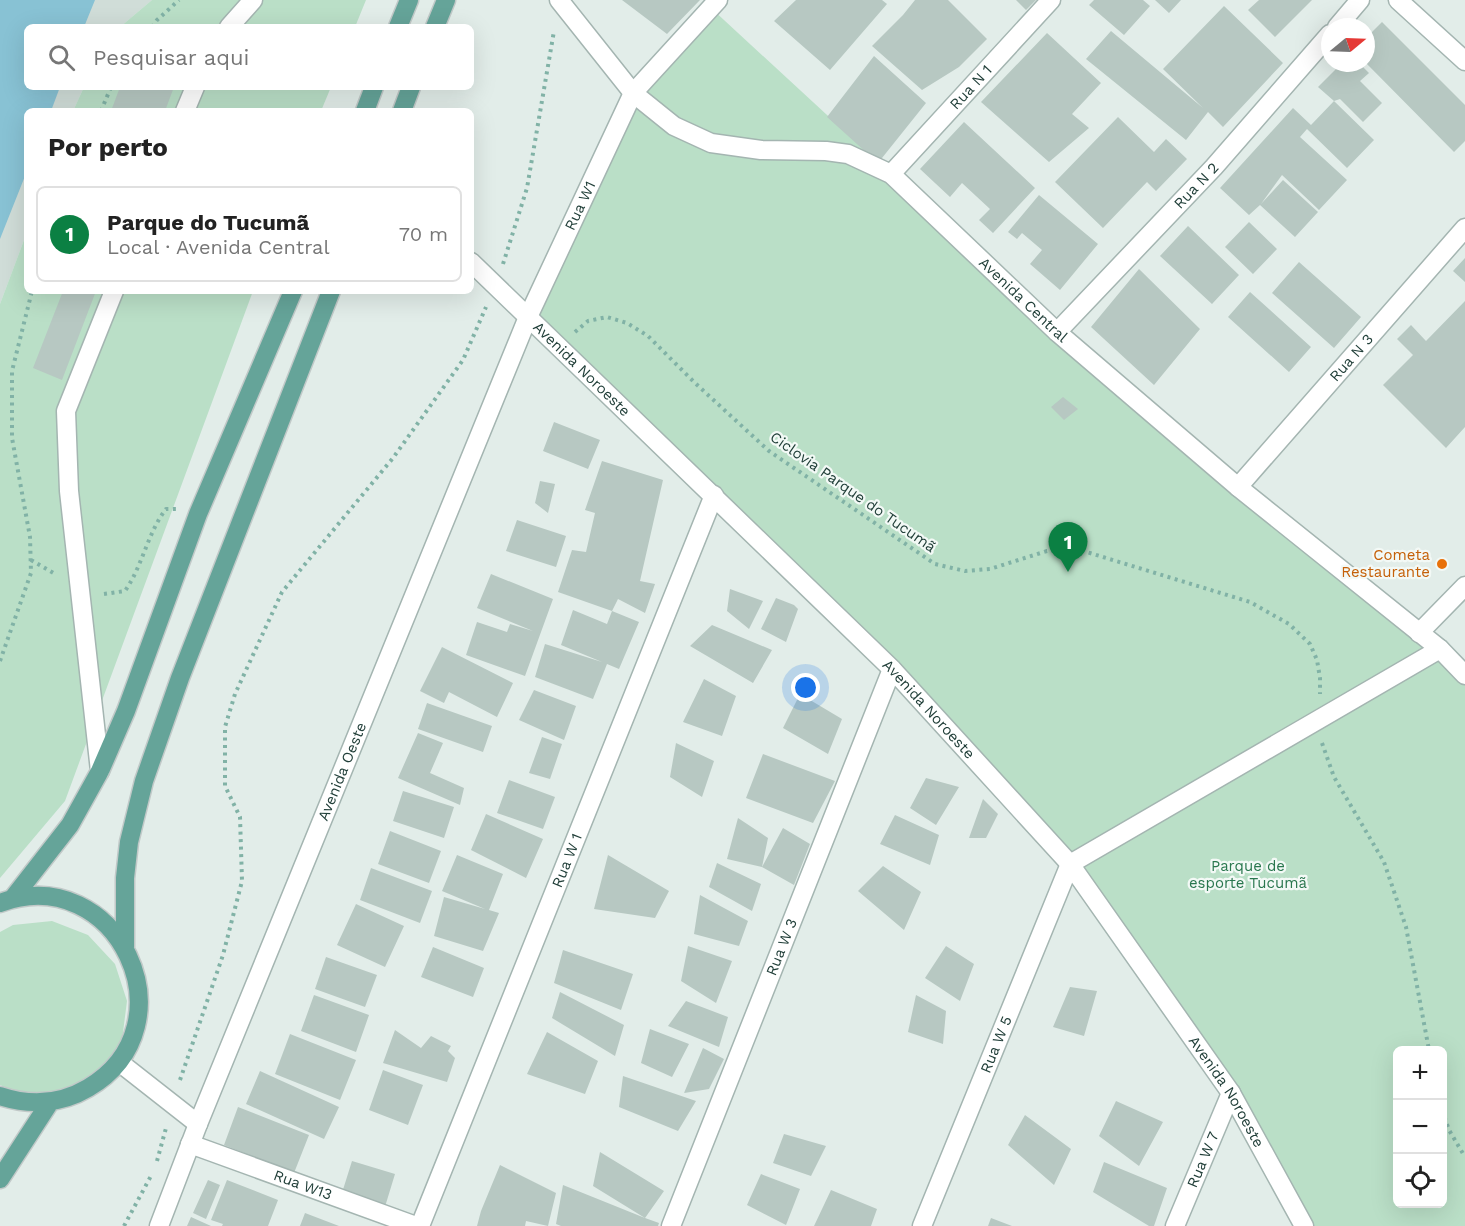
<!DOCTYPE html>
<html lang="pt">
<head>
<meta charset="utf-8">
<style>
  :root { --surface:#fff; --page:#f6f6f6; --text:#222; --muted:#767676; --line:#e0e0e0; --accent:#0b8043 }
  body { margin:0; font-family:"Work Sans",sans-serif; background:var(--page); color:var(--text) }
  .controls { position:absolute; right:18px; bottom:18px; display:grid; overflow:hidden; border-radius:9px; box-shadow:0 6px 24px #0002 }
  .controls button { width:54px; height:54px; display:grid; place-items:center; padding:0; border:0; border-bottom:2px solid var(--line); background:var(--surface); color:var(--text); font:30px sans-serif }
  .compass { position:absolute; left:1321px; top:18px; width:54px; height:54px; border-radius:50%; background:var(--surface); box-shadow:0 6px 24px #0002; rotate:71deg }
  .you { position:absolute; left:806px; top:688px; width:21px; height:21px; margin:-15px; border:4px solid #fff; border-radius:50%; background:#1a73e8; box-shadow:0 0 0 9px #1a73e833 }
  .badge { display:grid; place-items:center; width:39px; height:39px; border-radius:50%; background:var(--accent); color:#fff; font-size:20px; font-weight:700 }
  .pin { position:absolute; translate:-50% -50px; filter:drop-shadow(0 2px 3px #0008) }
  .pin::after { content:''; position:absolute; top:32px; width:21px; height:18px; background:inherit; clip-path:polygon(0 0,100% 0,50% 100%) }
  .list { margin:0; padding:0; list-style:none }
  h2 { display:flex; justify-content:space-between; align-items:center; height:78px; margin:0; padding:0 24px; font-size:26px }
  h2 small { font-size:20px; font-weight:400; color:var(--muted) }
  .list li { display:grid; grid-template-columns:39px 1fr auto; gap:18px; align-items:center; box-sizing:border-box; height:96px; margin:0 12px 12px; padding:0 12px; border:2px solid var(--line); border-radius:9px }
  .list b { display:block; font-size:22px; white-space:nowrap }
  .list p { margin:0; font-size:20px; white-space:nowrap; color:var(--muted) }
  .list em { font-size:20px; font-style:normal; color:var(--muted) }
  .icon { flex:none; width:33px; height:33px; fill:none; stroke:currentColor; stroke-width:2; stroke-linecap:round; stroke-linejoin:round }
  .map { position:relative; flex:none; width:1465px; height:1226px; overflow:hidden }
  .search { position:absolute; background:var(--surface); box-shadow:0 6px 24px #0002; left:24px; top:24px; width:450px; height:66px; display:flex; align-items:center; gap:15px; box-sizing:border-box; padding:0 21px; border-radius:9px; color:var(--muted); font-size:22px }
  .panel { position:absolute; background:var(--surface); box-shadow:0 6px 24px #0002; left:24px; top:108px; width:450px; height:186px; border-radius:9px }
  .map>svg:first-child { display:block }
  .built { fill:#d0ddd8 }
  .green { fill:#badfc7; fill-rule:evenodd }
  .water { fill:#88c2d4 }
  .building { fill:#b7c8c2 }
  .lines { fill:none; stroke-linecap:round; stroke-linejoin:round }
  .minor-casing { stroke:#a4b5b1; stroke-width:21 }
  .major-casing { stroke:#c1c9c8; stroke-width:21 }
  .path { stroke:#81b2a6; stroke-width:4; stroke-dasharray:3 4.5; stroke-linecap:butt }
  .minor { stroke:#fff; stroke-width:18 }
  .major { stroke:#65a499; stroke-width:18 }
  .food-dot { fill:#e8710a; stroke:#f3f9f6; stroke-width:2 }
  .labels { text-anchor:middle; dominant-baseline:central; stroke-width:4.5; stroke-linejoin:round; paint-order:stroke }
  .street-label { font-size:15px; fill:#213f39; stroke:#f3f9f6 }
  .food-label { font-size:15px; fill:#c56008; stroke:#f3f9f6; text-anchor:end }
  .park-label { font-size:15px; fill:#29774e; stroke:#f3f9f6 }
</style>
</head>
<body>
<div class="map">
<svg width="1465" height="1226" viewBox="0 0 1465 1226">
  <rect width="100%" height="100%" fill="#e2ede9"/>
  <path class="built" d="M0,0H152L120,27H27V87H84L73,111H27V232L0,304Z"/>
  <path class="green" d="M152,0H366L355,27H120Z
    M711,8L891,174L1057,332L1465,675V1226H1304L1231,1093L1070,864L892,669L528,317L633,93ZM1398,1050H1442V1204H1398Z
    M84,87H331L321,111H73Z
    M27,232V291H253L65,801L0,878V304Z
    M52,921L88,935L115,964L127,1001L122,1040L100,1073L66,1092L27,1096L0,1085V932L13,925Z"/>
  <path class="water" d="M0,0H95L84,27H27V87H60L51,111H27V171L0,239Z"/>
  <path class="building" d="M622,0H700L667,34Z
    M796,0H882L887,4L830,70L774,21Z
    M915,0H948L987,39L959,67L922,90L872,46L903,15Z
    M1016,0H1036L1026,10Z
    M1094,0H1143L1150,6L1124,35L1089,5Z
    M1155,0H1181L1169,13Z
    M1259,0H1312L1275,37L1248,10Z
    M1224,6L1283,63L1223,127L1208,112L1186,140L1086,59L1111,31L1203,108L1163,69Z
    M1382,22L1465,105V141L1454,152L1366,63V38Z
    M1047,33L1101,83L1072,114L1089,128L1049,162L981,102Z
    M874,56L926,103L878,163L827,117Z
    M1342,63H1359L1369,73L1360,81L1382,103L1363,122L1340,99L1334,101L1318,87Z
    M120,87L140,88L174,87L165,111H111Z
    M1334,101L1374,140L1347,168L1307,129L1300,137L1347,180L1319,210L1282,175L1261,204L1283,180L1318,212L1295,237L1260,205L1249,215L1220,188L1293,108L1311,125Z
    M1118,117L1154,152L1166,139L1187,159L1156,191L1147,182L1103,228L1055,182Z
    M964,122L1035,188L993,233L979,220L990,209L962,183L950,197L920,169Z
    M1039,195L1098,244L1060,290L1030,264L1042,250L1022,233L1017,239L1008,232Z
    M1249,222L1277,249L1253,274L1225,247Z
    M1188,226L1239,275L1212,304L1160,256Z
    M1465,258V282L1453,271Z
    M1299,262L1361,317L1334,348L1272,293Z
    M1139,269L1200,329L1154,385L1091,327Z
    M63,291H96L62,380L33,368Z
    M1250,292L1311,347L1289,372L1228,317Z
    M1465,301V427L1446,448L1383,385L1413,355L1397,339L1411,325L1426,341Z
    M1063,397L1078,409L1064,420L1051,407Z
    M554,422L600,440L588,469L543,451Z
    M602,461L663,480L640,581L655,584L645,613L618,599L612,611L558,592L572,550L586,552L595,513L585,510Z
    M540,481L555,484L548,513L535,503Z
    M517,520L566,536L556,567L506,551Z
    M491,574L553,599L525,676L466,655L477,622L507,632L510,624L533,631L477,608Z
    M730,589L763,601L749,629L727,611Z
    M776,598L794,605L798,609L786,642L761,629Z
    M573,610L607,624L612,611L639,622L619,669L607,664L593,699L535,677L545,644L602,662L561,645Z
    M712,625L772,650L753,683L690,646Z
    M442,647L513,683L497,717L449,692L444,703L420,691Z
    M704,679L736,696L722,736L683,722Z
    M534,690L576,706L564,740L519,720Z
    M800,694L842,719L828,754L783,728Z
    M427,703L492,726L483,752L418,729Z
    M418,733L443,743L430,773L464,788L460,805L398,778Z
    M542,737L562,744L550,779L529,773Z
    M676,743L714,761L702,797L670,777Z
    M763,754L835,781L813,823L746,798Z
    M926,778L959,787L936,825L910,808Z
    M509,780L555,797L543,829L497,813Z
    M403,791L454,807L444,838L393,821Z
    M983,799L998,814L986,838H969Z
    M486,814L543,839L526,878L471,850Z
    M895,815L939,835L930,865L880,844Z
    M738,818L768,838L762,867L783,828L810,844L794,885L762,867L727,859Z
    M390,831L441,851L429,883L378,864Z
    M457,855L503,874L489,910L499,913L483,951L434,936L444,897L485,909L442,891Z
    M608,855L669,891L655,918L594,909Z
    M717,863L761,884L752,911L709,887Z
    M883,866L921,892L904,930L858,891Z
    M371,868L432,891L420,923L360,900Z
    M700,895L748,921L739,946L694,934Z
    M356,904L404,926L385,967L337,945Z
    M688,946L732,961L716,1003L681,981Z
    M946,946L974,964L960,1001L925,978Z
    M433,947L484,968L473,997L421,977Z
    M563,950L633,974L621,1010L554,983Z
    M326,957L377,975L365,1007L315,989Z
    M1070,987L1097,991L1084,1036L1053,1027Z
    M560,992L624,1025L615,1056L552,1018Z
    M314,995L369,1015L356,1052L301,1031Z
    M916,995L946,1011L943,1044L908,1032Z
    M686,1001L728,1017L719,1047L668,1026Z
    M650,1029L689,1044L672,1077L641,1063Z
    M395,1030L421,1048L431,1036L451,1046L448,1051L455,1058L447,1082L383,1063Z
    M547,1032L598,1061L585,1094L527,1074Z
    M290,1034L356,1060L340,1100L275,1074Z
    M703,1048L724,1059L709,1089L684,1093Z
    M383,1070L423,1085L408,1125L369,1110Z
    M260,1071L339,1107L324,1139L246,1104Z
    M623,1076L696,1101L678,1131L619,1107Z
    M1116,1101L1163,1122L1139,1166L1099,1136Z
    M238,1107L309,1135L294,1173L224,1145Z
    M1025,1115L1071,1149L1054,1185L1008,1145Z
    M784,1134L826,1146L811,1176L773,1163Z
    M600,1152L664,1191L645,1218L659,1223L658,1226H561L556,1224L563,1185L645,1218L593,1186Z
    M352,1161L395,1174L384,1210L341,1196Z
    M1104,1162L1167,1188L1154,1226H1149L1093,1192Z
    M500,1165L556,1193L548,1226L526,1221L525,1226H477L481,1211Z
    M761,1174L800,1189L786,1225L747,1205Z
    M208,1180L220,1185L206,1219L193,1213Z
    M227,1180L278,1200L268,1226H222L223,1224L211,1220Z
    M831,1190L877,1209L871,1226H814Z
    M305,1213L339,1226H300Z
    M191,1217L211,1226H187Z
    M991,1218L1012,1226H988Z"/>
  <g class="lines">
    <defs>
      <g id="minor">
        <path id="s1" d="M559,0L633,93L674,126L711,143L761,150L826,151L848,154L891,174L1057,332L1238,487L1440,649L1465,675"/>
        <path d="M1398,0L1465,61"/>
        <path d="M229,27L253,0"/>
        <path d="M1337,27L1360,0"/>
        <path d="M185,111L195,87"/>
        <path id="s2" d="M891,174L1051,0"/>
        <path id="s3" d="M471,262L892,669L1070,864L1231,1093L1304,1226"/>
        <path id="s4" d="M1057,332L1214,167L1330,34"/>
        <path id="s5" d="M1238,487L1465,228"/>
        <path d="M1419,633L1465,586"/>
        <path d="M100,771L69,491L66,411L114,291"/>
        <path d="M119,1062L198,1124"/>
        <path id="s6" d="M190,1144L416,1226"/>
        <path id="s7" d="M159,1226L198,1124L528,317L633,93L718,0"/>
        <path id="s8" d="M420,1226L714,495"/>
        <path id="s9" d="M671,1226L892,669"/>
        <path id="s10" d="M922,1226L1070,864L1440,649"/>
        <path id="s11" d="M1175,1226L1231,1093"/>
      </g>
      <path id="major" d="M398,27L409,0
        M435,27L446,0
        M365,111L374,87
        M402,111L411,87
        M13,898L70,825L100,771L126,711L198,514L293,291
        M0,903C117,860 195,1025 88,1088C61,1104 30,1106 0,1096
        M125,947V878L129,842L144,781L180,678L331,291
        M0,1179L50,1102"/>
    </defs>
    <use href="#minor" class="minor-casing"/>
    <use href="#major" class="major-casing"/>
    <path class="path" d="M152,27L157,20L179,0
      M101,111L111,87
      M503,264L527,188L554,31
      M575,332L588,321L607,317L627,323L648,336L695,383L769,451L935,564L965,571L990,569L1047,551L1080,550L1250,602L1289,624L1310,644L1317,660L1320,678V694
      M31,560L55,574
      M104,594L125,591C143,565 147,534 166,509H176
      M0,661L31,573L30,537L12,438V371L32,291
      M1322,743L1334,777L1384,862L1406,927L1429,1050
      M180,1080L223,955L242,881L240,817L225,786V727L235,694L282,592L393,458L463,360L486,307
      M1442,1110L1449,1130L1465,1157
      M157,1161L166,1128
      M124,1226L152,1174"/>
    <use href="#minor" class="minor"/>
    <use href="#major" class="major"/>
  </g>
  <circle class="food-dot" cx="1442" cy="564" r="6"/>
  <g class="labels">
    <g class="street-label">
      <text stroke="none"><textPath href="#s2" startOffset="118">Rua N 1</textPath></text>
      <text stroke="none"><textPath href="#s4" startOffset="202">Rua N 2</textPath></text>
      <text stroke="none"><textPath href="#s7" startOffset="1104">Rua W1</textPath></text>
      <text stroke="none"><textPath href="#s1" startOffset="580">Avenida Central</textPath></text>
      <text stroke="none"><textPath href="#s5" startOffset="172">Rua N 3</textPath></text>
      <text stroke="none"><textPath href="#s3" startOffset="154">Avenida Noroeste</textPath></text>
      <text transform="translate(853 492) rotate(35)">Ciclovia Parque do Tucumã</text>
      <text stroke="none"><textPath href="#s3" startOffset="640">Avenida Noroeste</textPath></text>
      <text stroke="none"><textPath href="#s7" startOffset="490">Avenida Oeste</textPath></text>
      <text stroke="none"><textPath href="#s8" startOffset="394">Rua W 1</textPath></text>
      <text stroke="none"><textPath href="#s9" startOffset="300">Rua W 3</textPath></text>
      <text stroke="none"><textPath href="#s10" startOffset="196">Rua W 5</textPath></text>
      <text stroke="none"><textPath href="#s3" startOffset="1126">Avenida Noroeste</textPath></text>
      <text stroke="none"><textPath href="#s11" startOffset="72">Rua W 7</textPath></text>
      <text stroke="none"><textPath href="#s6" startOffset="120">Rua W13</textPath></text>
    </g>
    <g class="food-label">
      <text x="1430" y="555">Cometa<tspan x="1430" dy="17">Restaurante</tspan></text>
    </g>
    <g class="park-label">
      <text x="1248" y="866">Parque de<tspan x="1248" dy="17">esporte Tucumã</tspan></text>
    </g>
  </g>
</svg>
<div class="controls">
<button>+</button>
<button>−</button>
<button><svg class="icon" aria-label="locate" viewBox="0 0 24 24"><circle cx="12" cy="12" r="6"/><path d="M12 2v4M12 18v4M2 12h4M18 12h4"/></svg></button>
</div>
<svg class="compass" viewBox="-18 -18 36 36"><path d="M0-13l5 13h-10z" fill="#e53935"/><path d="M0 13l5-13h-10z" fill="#767676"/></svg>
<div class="you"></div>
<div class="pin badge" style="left:1068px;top:572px">1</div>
<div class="search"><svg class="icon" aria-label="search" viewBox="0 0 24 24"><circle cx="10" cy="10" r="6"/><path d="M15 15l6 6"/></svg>Pesquisar aqui</div>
<section class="panel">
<h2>Por perto<small></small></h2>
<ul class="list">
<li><span class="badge">1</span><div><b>Parque do Tucumã</b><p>Local · Avenida Central</p></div><em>70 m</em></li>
</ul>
</section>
</div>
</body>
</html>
